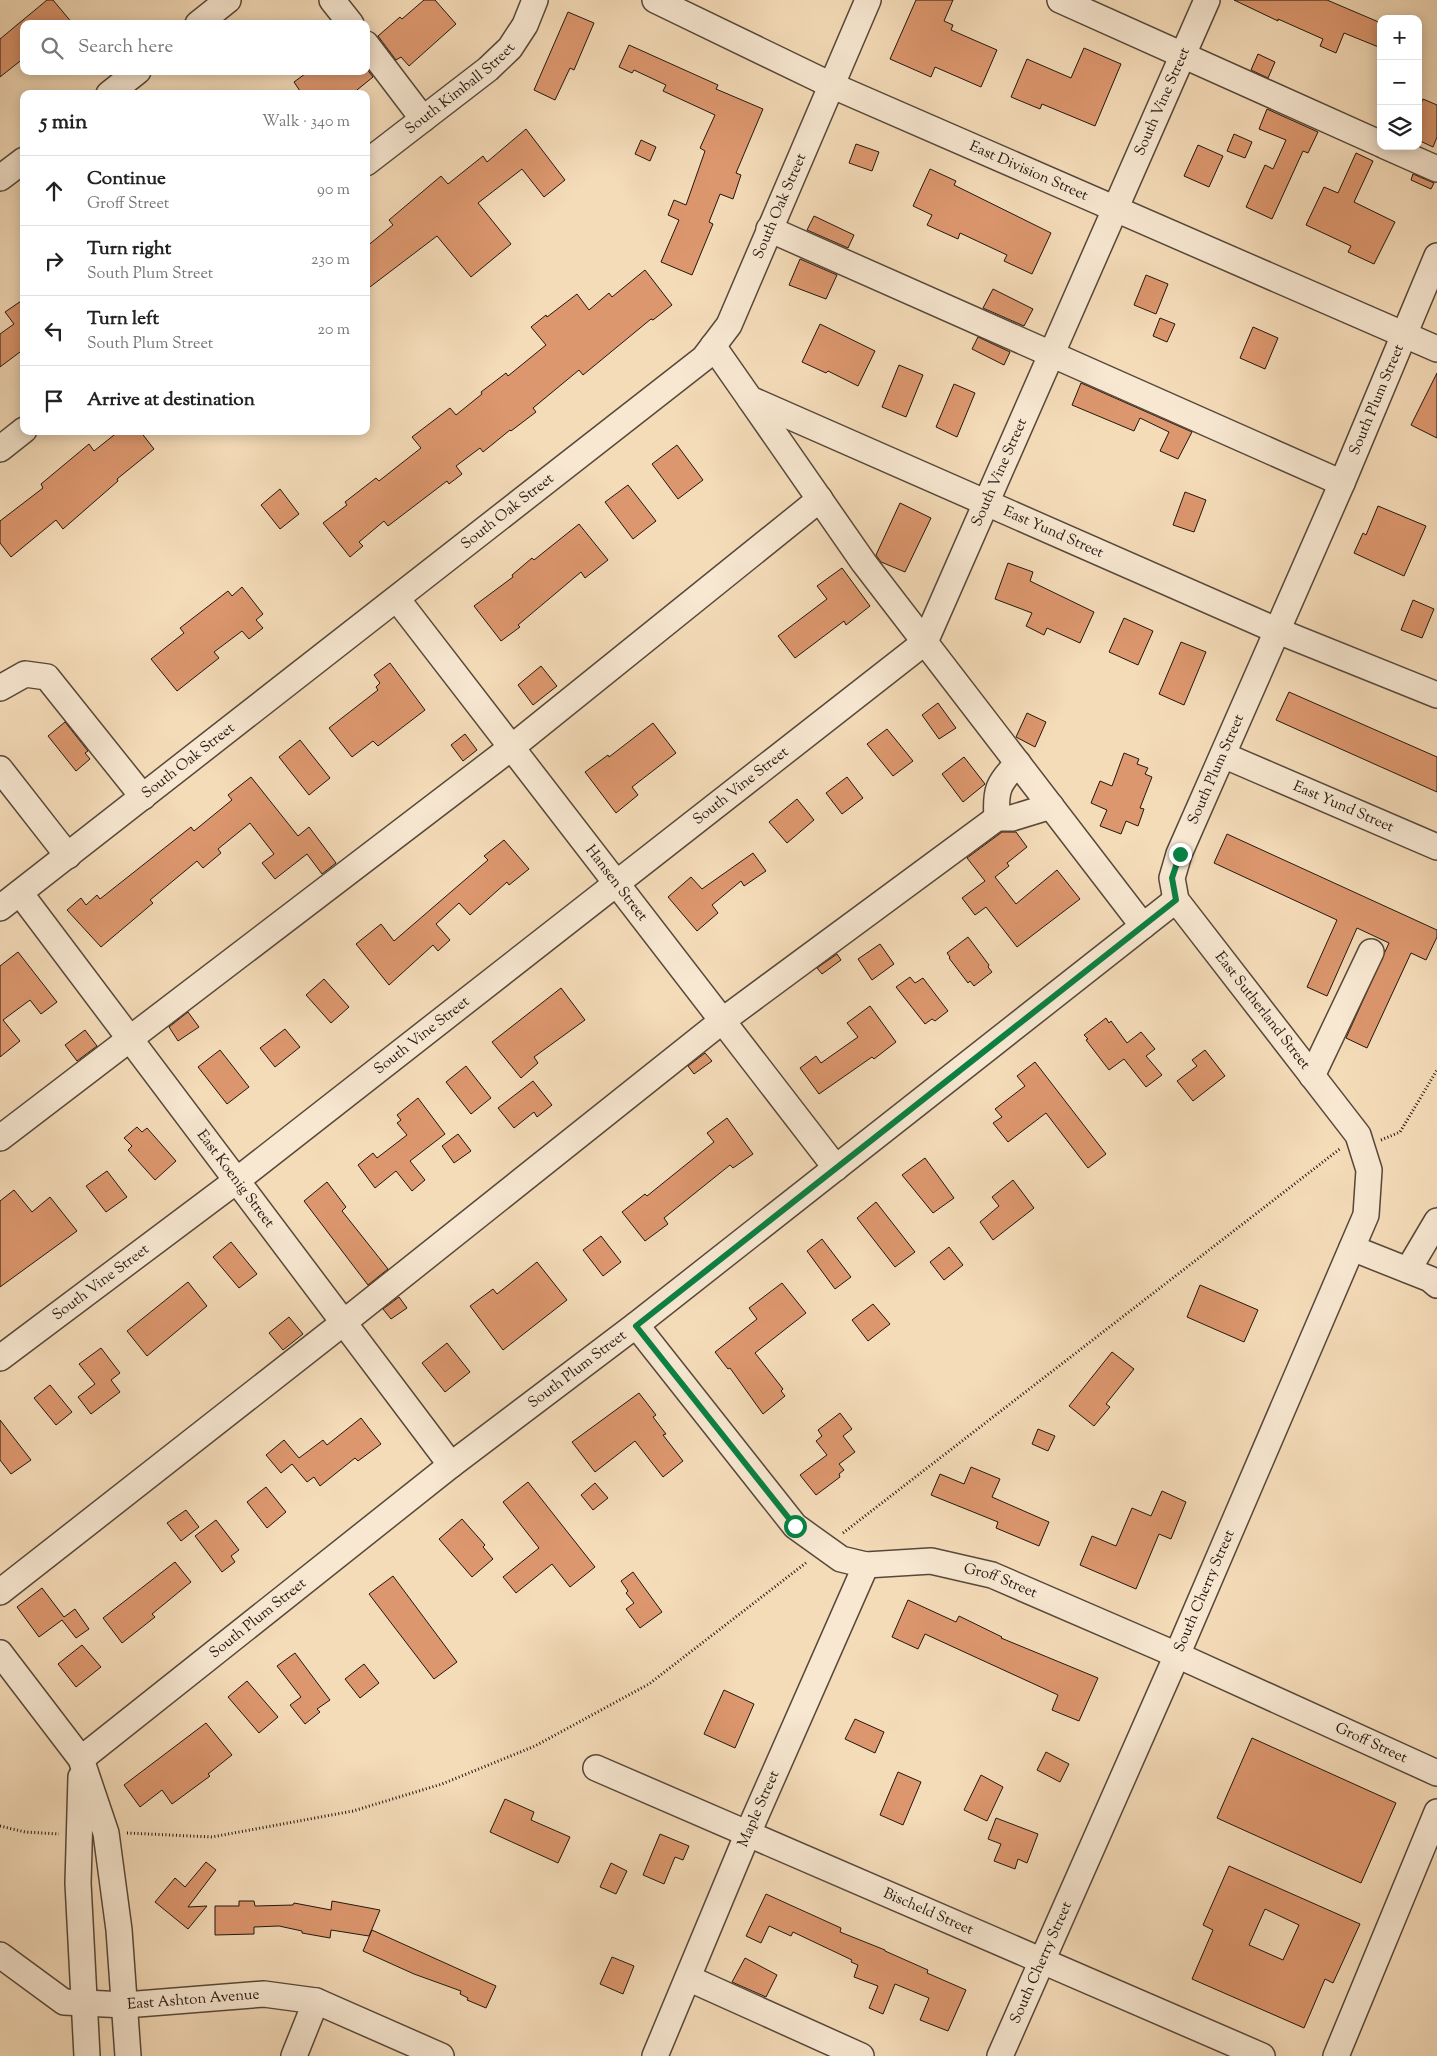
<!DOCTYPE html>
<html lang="en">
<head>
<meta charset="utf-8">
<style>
  :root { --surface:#fff; --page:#f2f2f2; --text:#222; --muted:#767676; --line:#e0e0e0 }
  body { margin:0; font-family:"Sorts Mill Goudy",serif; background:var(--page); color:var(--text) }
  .controls { position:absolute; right:15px; top:15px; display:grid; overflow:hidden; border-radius:10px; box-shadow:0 2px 12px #0003 }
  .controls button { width:45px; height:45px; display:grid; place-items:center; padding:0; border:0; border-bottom:1px solid var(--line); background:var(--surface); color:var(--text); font:25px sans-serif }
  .stop { position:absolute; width:15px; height:15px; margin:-11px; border:4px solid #0b8043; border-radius:50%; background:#fff }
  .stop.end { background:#0b8043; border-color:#fff; box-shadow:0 1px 5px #0008 }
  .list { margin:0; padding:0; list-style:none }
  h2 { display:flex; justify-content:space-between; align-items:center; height:65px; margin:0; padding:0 20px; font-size:21px }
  h2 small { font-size:16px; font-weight:400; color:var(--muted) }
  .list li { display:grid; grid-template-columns:32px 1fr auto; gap:15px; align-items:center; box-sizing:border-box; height:70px; padding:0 20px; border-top:1px solid var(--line) }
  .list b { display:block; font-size:19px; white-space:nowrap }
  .list p { margin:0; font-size:16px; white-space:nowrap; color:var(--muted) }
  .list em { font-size:16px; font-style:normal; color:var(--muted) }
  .icon { flex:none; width:28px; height:28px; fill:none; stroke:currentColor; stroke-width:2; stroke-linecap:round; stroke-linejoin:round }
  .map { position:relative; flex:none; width:1437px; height:2056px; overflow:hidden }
  .search { position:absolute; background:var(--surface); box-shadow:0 2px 12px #0003; left:20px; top:20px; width:350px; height:55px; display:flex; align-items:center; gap:12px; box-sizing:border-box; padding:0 18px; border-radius:10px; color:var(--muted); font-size:19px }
  .panel { position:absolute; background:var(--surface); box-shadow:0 2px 12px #0003; left:20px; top:90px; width:350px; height:345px; border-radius:10px }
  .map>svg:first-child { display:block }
  .building { fill:#dd976e; stroke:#22170f; fill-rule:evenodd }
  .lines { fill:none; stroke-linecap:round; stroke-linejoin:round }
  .minor-casing { stroke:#57483a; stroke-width:28 }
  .path { stroke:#22170f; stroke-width:3; stroke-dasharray:1 2.5; stroke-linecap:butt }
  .minor { stroke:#f8e8d2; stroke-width:25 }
  .route { stroke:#0b8043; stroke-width:6 }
  .labels { text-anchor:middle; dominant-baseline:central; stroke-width:5; stroke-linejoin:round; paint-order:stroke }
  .street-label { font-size:15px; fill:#22170f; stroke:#f8e8d2 }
</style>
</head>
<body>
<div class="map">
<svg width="1437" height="2056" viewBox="0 0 1437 2056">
  <rect width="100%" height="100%" fill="#f5dcb9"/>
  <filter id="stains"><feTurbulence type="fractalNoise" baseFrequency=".004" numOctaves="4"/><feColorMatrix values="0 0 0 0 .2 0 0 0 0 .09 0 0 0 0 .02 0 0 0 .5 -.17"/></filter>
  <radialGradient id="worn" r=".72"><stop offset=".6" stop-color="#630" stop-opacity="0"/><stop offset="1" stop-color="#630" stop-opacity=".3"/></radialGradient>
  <path class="building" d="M47,0H53L73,24H24V58L0,77V39Z
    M424,0H435L456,24L409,66L401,57L396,60L378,36L400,17L402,19Z
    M916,0H953L944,21L953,25L951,30L997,50L981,87L935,67L931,77L890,59Z
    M1234,0H1327L1381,23V48L1344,33L1336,53L1320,46L1323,39L1278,19V21Z
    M568,12L594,23L574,70L570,68L555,100L534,90Z
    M629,45L718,85L716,89L763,109L736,173L741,175L733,199L720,194L709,222L713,224L692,275L661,262L679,220L668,215L674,200L686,205L705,151L700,148L715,115L663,91L666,85L634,70L632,73L619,67Z
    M1084,48L1121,64L1095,126L1042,104L1040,109L1011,97L1027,59L1071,78Z
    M1258,54L1275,62L1268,78L1251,70Z
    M366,68L373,77L352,94H302L294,82L309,71H366Z
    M1423,99L1437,105V137L1433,147L1418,140V109Z
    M1267,109L1318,132L1308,153L1303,151L1272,219L1246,207L1265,165L1273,169L1286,140L1259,129Z
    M526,129L565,180L544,197L522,169L478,203L511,244L471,277L437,236L366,290V247L393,225L389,220L441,176L448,184L483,156L487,162Z
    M1234,134L1252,142L1245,158L1227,151Z
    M641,140L656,147L650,161L635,154Z
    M856,144L879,152L872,171L849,163Z
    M1198,145L1223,156L1209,187L1184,176Z
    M1356,153L1373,161L1354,202L1395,222L1374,264L1348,252L1351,246L1306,225L1324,187L1338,193Z
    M930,169L956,181L954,185L1051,233L1032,274L1004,261L1007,255L960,233L958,239L927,225L932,215L913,206Z
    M1413,174L1434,183L1431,189L1411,180Z
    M814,216L854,235L848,248L807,230Z
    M800,259L837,275L826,299L789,285Z
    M645,270L672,305L653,320L651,319L583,375L579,370L533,408L536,412L511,431L510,430L483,452L480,448L456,466L462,474L449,484L447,481L388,526L384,521L359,542L363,546L350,557L323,523L347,505L345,502L376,478L379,481L421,448L412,437L450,408L456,415L482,394L481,392L506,373L508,376L546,345L531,327L546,315L547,317L577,294L589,310L609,293L612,297Z
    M1146,275L1168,284L1156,314L1134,305Z
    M993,289L1033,309L1024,326L983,308Z
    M24,299V349L0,367V334L14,324L5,312Z
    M1160,318L1175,324L1167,342L1153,336Z
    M820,324L875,351L858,386L828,371L826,373L802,362Z
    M1253,327L1278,338L1265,369L1240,358Z
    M978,337L1010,352L1004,365L972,349Z
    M899,365L923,375L906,417L882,407Z
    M1437,373V438L1411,425Z
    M1081,383L1192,432L1178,459L1160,451L1169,432L1140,418L1134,431L1072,405Z
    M954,384L975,393L957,437L936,427Z
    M119,431H140L154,449L117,479L118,481L63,529L56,520L11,557L0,543V521L43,488L41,484L89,444L94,451Z
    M677,445L703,480L678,499L652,464Z
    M628,485L656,521L633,539L605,502Z
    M280,489L299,514L280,529L261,505Z
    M1185,492L1206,500L1194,532L1173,525Z
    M900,503L931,518L905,572L881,562L876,555Z
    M1378,506L1426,526L1404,576L1354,553L1363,533L1366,535Z
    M579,524L608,560L585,578L581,572L518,625L520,627L501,641L474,606L513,577L512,575L532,558L534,560Z
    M1008,563L1033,572L1030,581L1094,612L1080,643L1047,628L1044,635L1026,626L1032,613L995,599Z
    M842,568L870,606L846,625L844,621L795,658L778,636L827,599L817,586Z
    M242,587L263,614L256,620L263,628L249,639L242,631L214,652L219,658L177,691L151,659L184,633L180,628L228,591L232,596Z
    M1413,600L1434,609L1422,638L1401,630Z
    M1124,618L1153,631L1138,665L1109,652Z
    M1181,642L1206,652L1184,705L1159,694Z
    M390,663L425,710L378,746L373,741L352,757L329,728L378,690L376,687L380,683L374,675Z
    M541,666L557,686L533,705L518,685Z
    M1289,692L1437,757V792L1276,720Z
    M938,703L956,728L939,739L922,715Z
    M1027,713L1046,722L1035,747L1016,737Z
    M65,722L88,751L85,753L90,759L76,771L48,736Z
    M653,723L676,753L632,787L638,795L616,813L585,772L608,755L609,757Z
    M887,729L913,761L893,776L867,744Z
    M465,734L477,750L463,761L451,745Z
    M300,740L330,778L309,795L279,757Z
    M1124,753L1139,759L1137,764L1148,768L1145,774L1152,777L1140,808L1144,809L1138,826L1126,821L1121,834L1100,826L1107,810L1091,803L1100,781L1112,786Z
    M964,757L985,784L963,802L942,774Z
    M251,777L298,836L309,827L336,863L322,874L307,854L275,879L262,863L274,854L250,823L218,849L221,853L203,868L197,861L150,900L153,903L101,947L67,910L81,898L86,905L97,895L100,899L191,827L194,831L232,800L228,795Z
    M847,777L863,798L842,814L826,793Z
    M797,799L814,820L787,843L769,822Z
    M1002,832H1016L1027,847L1007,863L1009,866L995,877L1016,904L1057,870L1080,899L1017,947L986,907L975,915L962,898L985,881L967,858Z
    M1227,834L1437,930V937L1426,960L1411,953L1367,1048L1346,1038L1389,943L1357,928L1327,996L1307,987L1337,920L1214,863Z
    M504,840L529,869L509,885L507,882L470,915L459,903L436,924L450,940L438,951L433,945L389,985L356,944L381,924L394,941L488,860L484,856Z
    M753,853L766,871L744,886L741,881L712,905L718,913L697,931L668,897L691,877L702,889Z
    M968,937L989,965L988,967L992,972L974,986L970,981L968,983L949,958L950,957L947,953Z
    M880,944L894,964L872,980L858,959Z
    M18,952L57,1002L41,1014L30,1000L3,1020L20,1041L0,1057V966Z
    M837,954L841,960L822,974L817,968Z
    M910,977L915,983L923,978L948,1011L935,1021L932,1019L925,1024L896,987Z
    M324,979L349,1007L331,1023L306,995Z
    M561,988L585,1020L534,1057L538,1063L521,1078L492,1042Z
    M870,1006L896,1042L874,1059L872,1057L819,1094L800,1068L816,1056L821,1063L858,1037L847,1023Z
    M188,1012L199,1027L178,1041L169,1027Z
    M1106,1018L1109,1023L1111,1021L1127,1043L1141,1032L1155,1049L1146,1056L1162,1075L1146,1087L1124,1059L1109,1070L1086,1040L1088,1039L1084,1035Z
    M285,1029L300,1047L275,1067L260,1048Z
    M85,1030L97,1046L77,1061L65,1045Z
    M220,1050L249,1087L227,1104L198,1067Z
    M1205,1050L1225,1076L1193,1101L1177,1081L1197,1066L1192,1060Z
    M705,1053L712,1061L694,1074L688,1066Z
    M1035,1062L1106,1154L1088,1168L1046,1113L1008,1142L993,1123L1002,1117L995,1109L1025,1086L1017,1076Z
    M466,1066L491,1098L471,1114L446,1082Z
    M533,1081L552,1105L537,1117L534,1112L514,1128L498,1108Z
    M418,1098L445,1134L410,1161L425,1180L412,1191L396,1171L375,1188L358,1165L373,1153L377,1158L407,1135L397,1123L401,1120L397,1115Z
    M727,1118L753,1154L733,1168L730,1165L664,1218L668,1224L645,1241L622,1212L645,1194L647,1196L714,1142L707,1133Z
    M137,1127L142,1132L147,1128L176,1161L155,1180L128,1150L132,1146L124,1138Z
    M458,1134L471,1151L454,1163L442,1146Z
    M925,1158L954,1198L933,1213L902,1175Z
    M107,1171L127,1197L106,1212L86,1186Z
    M1013,1180L1034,1208L993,1240L980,1222L999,1206L992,1197Z
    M327,1182L346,1207L342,1211L388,1269L368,1285L304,1201Z
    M14,1190L32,1212L50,1197L77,1231L0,1287V1201Z
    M876,1202L915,1252L895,1267L857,1218Z
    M601,1236L621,1262L603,1276L583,1250Z
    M822,1239L851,1277L835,1289L807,1251Z
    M231,1242L257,1274L239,1288L213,1257Z
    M949,1247L963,1265L944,1280L930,1262Z
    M537,1262L567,1300L503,1350L470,1306L493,1289L497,1294Z
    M188,1282L207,1306L147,1356L127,1331Z
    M782,1283L806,1313L755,1353L783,1389L781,1391L785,1396L763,1414L730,1368L728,1369L715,1352L757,1319L749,1308Z
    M1200,1285L1258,1310L1244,1342L1187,1317Z
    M399,1297L407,1308L391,1319L383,1309Z
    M873,1304L890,1324L868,1341L852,1320Z
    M289,1317L303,1334L283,1350L269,1333Z
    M447,1343L470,1372L445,1392L422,1363Z
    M101,1348L120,1373L111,1380L120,1392L91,1414L78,1397L95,1384L79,1364Z
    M1112,1352L1134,1369L1106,1404L1110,1407L1094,1426L1069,1406Z
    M50,1385L72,1412L56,1425L34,1398Z
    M639,1393L656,1415L653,1417L666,1434L663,1435L683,1461L663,1477L635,1441L595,1472L572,1442Z
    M840,1413L852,1429L843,1436L855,1452L839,1464L844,1470L839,1474L840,1477L816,1495L800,1475L827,1455L816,1441L822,1436L818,1430Z
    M361,1418L381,1444L358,1461L355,1458L320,1486L314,1477L307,1482L292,1464L281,1473L266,1455L284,1440L299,1458L323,1440L327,1445Z
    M0,1420L31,1460L11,1474L0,1460Z
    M1038,1429L1055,1436L1048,1451L1032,1444Z
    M971,1467L1000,1479L992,1497L1049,1522L1039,1546L996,1528L998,1522L931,1495L940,1474L964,1484Z
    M528,1482L595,1567L570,1587L552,1564L516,1593L503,1577L539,1548L503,1502Z
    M595,1483L608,1498L593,1510L581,1495Z
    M266,1487L286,1512L267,1528L247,1502Z
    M1162,1491L1186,1502L1171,1539L1159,1534L1136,1589L1080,1565L1092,1536L1116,1546L1132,1508L1151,1516Z
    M186,1510L199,1527L181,1541L167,1523Z
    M462,1519L485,1545L483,1547L493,1559L472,1577L439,1539Z
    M216,1520L239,1550L231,1556L235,1562L222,1572L195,1536Z
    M175,1562L191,1582L152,1614L155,1617L122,1643L103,1618Z
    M633,1572L662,1612L640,1628L626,1609L634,1603L626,1593L628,1591L621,1581Z
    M393,1576L457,1662L434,1679L369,1594Z
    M42,1588L64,1617L75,1609L89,1629L76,1638L62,1620L39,1637L17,1607Z
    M908,1600L956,1622L959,1616L1002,1637L1001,1638L1098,1678L1079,1721L1052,1710L1058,1695L925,1634L918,1649L892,1637Z
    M82,1645L101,1667L76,1687L58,1664Z
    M295,1653L330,1700L317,1709L320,1712L305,1724L290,1705L301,1697L277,1666Z
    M364,1664L379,1683L360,1698L345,1679Z
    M247,1681L278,1717L259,1733L228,1697Z
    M724,1690L754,1704L735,1748L704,1734Z
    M855,1719L884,1732L875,1753L845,1739Z
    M206,1723L232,1755L208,1774L210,1776L172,1804L162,1790L140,1807L124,1785Z
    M1252,1738L1396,1803L1361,1883L1217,1818Z
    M1046,1752L1069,1764L1060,1782L1037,1770Z
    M898,1772L921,1782L903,1825L880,1815Z
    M981,1775L1003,1787L987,1821L964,1810Z
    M505,1799L534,1812L531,1820L570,1837L558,1863L490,1832Z
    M996,1818L1038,1834L1027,1863L1018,1859L1015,1869L994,1861L1001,1844L988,1839Z
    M660,1834L689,1846L683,1860L675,1857L664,1884L643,1875Z
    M206,1862L216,1870L188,1907L207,1906L188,1929L155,1902L175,1878L185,1887Z
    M611,1863L627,1871L616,1894L600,1887Z
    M1229,1866L1360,1924L1333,1983L1325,1979L1304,2028L1192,1979L1213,1930L1203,1925ZM1265,1909L1299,1925L1283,1960L1249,1945Z
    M766,1894L841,1928L840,1932L885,1950V1951L928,1970L927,1973L966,1990L948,2031L920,2020L929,1998L895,1984L883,2014L869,2008L878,1986L854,1977L858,1965L851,1962L852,1960L793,1932L791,1936L769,1926L761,1943L746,1936Z
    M239,1901H254L255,1906L293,1905L294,1903L331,1910L332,1901L380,1910L369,1936L331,1930L330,1938L302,1933V1931L279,1926L254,1927V1934L215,1935V1906H239Z
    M372,1930L496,1986L486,2008L467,2000L468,1998L460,1994L461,1991L414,1974L363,1951Z
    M612,1957L634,1966L623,1994L600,1984Z
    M745,1958L777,1975L766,1997L732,1982Z"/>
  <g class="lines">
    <defs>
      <g id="minor">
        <path d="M332,0L351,24"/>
        <path id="s1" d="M655,0L831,85L1437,349"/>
        <path d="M1060,0L1381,144"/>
        <path d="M198,24L228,0"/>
        <path d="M366,44L423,119"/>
        <path d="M109,94L138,71"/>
        <path d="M1385,146L1437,169"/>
        <path id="s2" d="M366,163L488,69L510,48L525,25L535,0"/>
        <path d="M0,178L24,160"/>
        <path d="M769,229L1342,483"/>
        <path id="s3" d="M713,346L750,399L1278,631L1437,695"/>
        <path d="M750,399L864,563L1143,926"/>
        <path d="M0,449L24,430"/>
        <path id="s4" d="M397,599L836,1168"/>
        <path d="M0,688L25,674L47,677L143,797"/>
        <path id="s5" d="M1223,755L1437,847"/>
        <path d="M0,769L68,856"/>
        <path d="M997,818C995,790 998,783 1018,763"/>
        <path id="s6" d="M20,893L451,1465"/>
        <path id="s7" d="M0,908L704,358L729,325L868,0"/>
        <path d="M1312,1076L1371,952"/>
        <path d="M0,1138L512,747L820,499"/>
        <path d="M1352,1248L1430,1279L1437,1285"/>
        <path d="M1408,1270L1437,1221"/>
        <path id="s8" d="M636,1325L795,1526L841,1559L866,1565L931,1561L992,1575L1177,1655L1437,1773"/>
        <path id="s9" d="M0,1358L236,1181L925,642L1207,0"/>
        <path d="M0,1592L343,1323L722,1021L997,818H1012L1051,806"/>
        <path d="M0,1653L81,1759L106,1833L119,1930L128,2056"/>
        <path id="s10" d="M81,1759L451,1465L636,1325L1176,900"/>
        <path id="s11" d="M596,1768L1262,2056"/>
        <path d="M81,1777L78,1883L87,2056"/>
        <path id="s12" d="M0,1955L64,2002L125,2005L264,1994L316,2001L441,2056"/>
        <path d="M688,1978L861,2056"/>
        <path d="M294,2056L316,2001"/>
        <path id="s13" d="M655,2056L748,1833L866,1565"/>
        <path id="s14" d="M1000,2056L1177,1655L1366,1215L1369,1170L1358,1135L1176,900L1172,878L1179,854L1342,483L1437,256"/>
        <path d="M1336,2056L1437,1812"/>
      </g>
    </defs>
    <use href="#minor" class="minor-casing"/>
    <path class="path" d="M1381,1140L1400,1132L1437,1070
      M843,1533L1341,1148
      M0,1826L25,1832L59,1834
      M127,1833L212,1837L353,1811L442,1784L535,1746L649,1684L807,1562"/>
    <use href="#minor" class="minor"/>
  </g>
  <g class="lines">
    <path class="route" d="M795,1526L636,1326L1176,900L1172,878L1180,854"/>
  </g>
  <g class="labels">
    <g class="street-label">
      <text stroke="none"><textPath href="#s2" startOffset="120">South Kimball Street</textPath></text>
      <text stroke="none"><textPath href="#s9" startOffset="1760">South Vine Street</textPath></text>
      <text stroke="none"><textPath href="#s1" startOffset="411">East Division Street</textPath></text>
      <text stroke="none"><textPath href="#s7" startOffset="1064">South Oak Street</textPath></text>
      <text stroke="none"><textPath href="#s14" startOffset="1839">South Plum Street</textPath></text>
      <text stroke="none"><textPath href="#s9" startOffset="1355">South Vine Street</textPath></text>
      <text stroke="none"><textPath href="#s7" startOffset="644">South Oak Street</textPath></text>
      <text stroke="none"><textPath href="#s3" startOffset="396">East Yund Street</textPath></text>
      <text stroke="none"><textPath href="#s7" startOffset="239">South Oak Street</textPath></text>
      <text stroke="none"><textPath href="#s14" startOffset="1436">South Plum Street</textPath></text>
      <text stroke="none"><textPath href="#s9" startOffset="936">South Vine Street</textPath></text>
      <text stroke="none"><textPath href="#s5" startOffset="131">East Yund Street</textPath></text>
      <text stroke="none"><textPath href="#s4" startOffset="359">Hansen Street</textPath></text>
      <text transform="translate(1262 1011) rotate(52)">East Sutherland Street</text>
      <text stroke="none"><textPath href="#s9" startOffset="531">South Vine Street</textPath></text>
      <text stroke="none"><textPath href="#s6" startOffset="358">East Koenig Street</textPath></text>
      <text stroke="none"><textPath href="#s9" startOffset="126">South Vine Street</textPath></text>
      <text stroke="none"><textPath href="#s10" startOffset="631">South Plum Street</textPath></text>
      <text stroke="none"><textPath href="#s8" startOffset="476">Groff Street</textPath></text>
      <text stroke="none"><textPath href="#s14" startOffset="508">South Cherry Street</textPath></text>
      <text stroke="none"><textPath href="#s10" startOffset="226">South Plum Street</textPath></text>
      <text stroke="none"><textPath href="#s8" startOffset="881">Groff Street</textPath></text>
      <text stroke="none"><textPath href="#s13" startOffset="268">Maple Street</textPath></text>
      <text stroke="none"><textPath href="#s11" startOffset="362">Bischeld Street</textPath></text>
      <text stroke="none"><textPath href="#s14" startOffset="102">South Cherry Street</textPath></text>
      <text stroke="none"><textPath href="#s12" startOffset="209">East Ashton Avenue</textPath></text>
    </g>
  </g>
  <rect width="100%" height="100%" filter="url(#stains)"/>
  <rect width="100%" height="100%" fill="url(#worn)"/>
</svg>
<div class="controls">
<button>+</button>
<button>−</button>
<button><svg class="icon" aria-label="layers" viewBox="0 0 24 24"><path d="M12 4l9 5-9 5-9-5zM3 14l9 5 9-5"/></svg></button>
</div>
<div class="stop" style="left:795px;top:1526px"></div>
<div class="stop end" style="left:1180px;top:854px"></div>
<div class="search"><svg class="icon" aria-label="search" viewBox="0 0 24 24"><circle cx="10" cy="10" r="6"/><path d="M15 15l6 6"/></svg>Search here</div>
<section class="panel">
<h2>5 min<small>Walk · 340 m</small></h2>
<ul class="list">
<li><svg class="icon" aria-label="ahead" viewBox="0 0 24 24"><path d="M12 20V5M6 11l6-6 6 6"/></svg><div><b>Continue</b><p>Groff Street</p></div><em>90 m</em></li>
<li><svg class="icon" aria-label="right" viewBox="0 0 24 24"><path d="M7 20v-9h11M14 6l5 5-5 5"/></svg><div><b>Turn right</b><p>South Plum Street</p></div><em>230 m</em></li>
<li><svg class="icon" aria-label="left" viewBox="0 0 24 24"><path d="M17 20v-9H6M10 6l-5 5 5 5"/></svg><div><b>Turn left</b><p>South Plum Street</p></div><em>20 m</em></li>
<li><svg class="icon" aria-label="arrive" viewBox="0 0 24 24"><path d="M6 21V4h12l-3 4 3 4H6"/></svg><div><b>Arrive at destination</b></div></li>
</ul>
</section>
</div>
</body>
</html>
